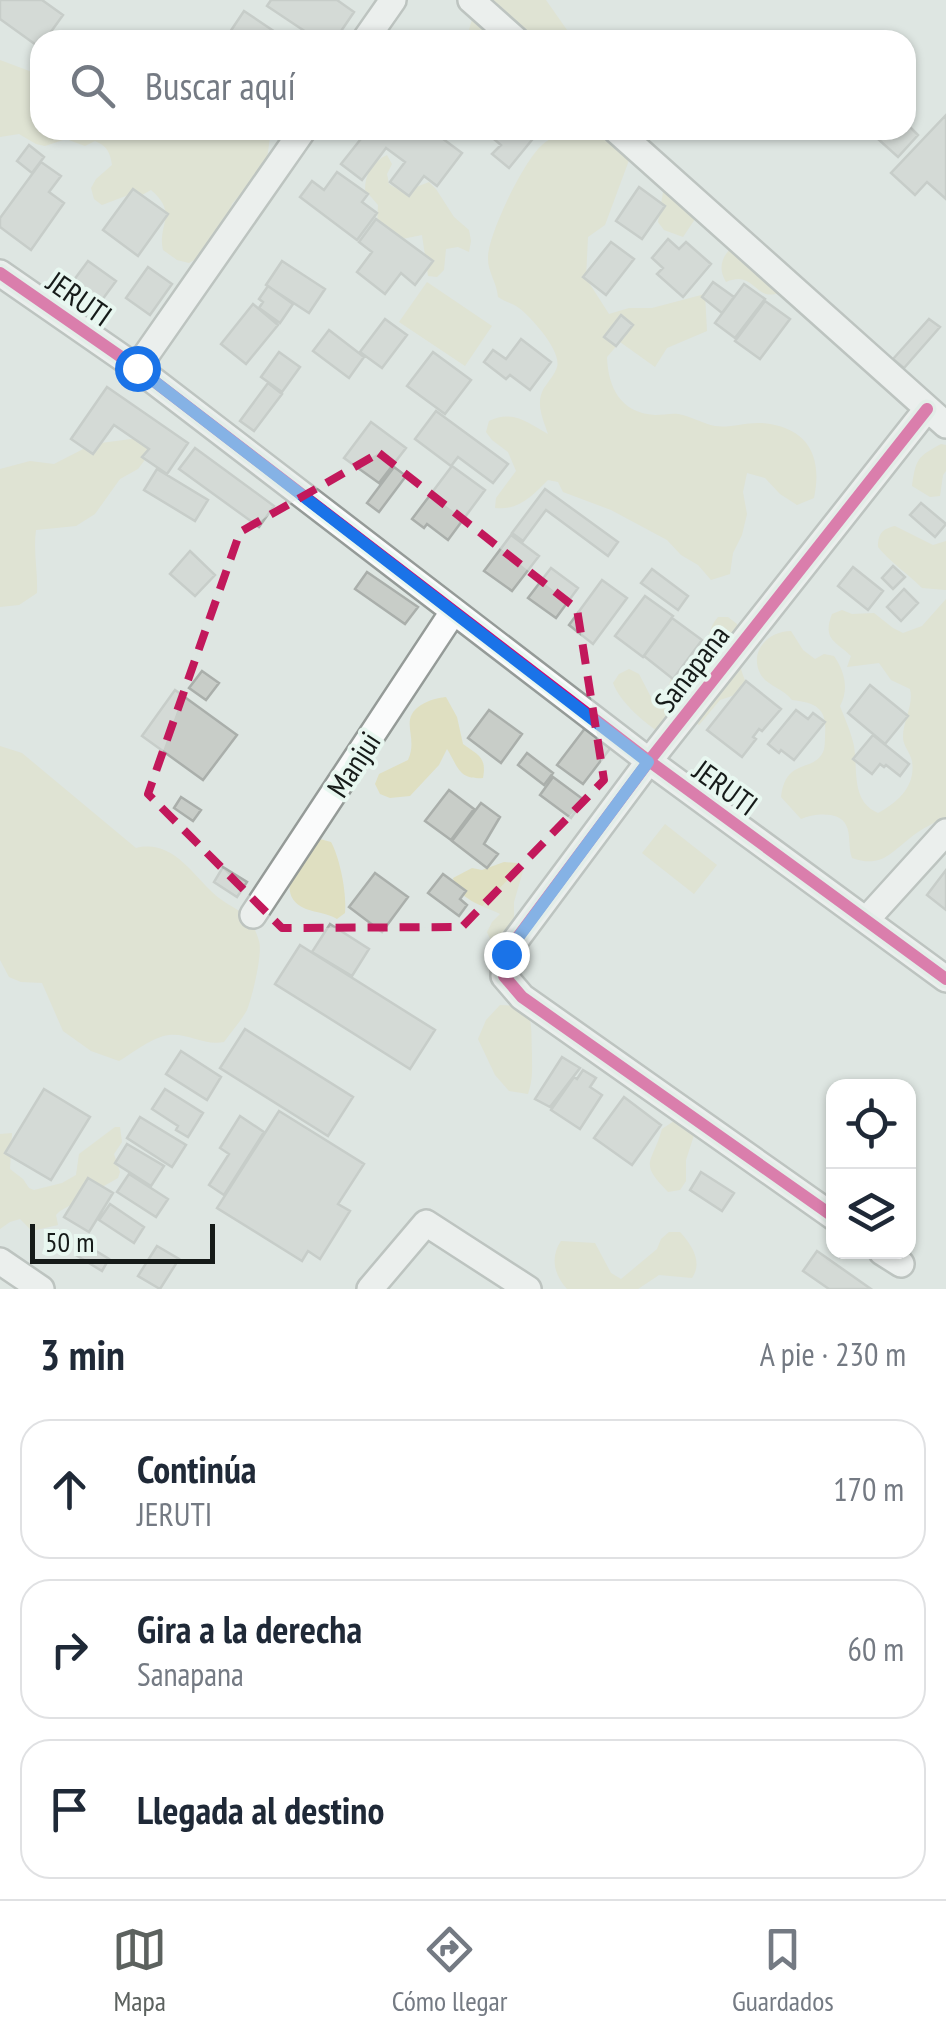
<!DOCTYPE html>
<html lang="es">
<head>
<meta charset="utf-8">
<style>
  :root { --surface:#fff; --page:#f2f2f3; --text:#1f2937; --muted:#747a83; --line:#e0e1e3; --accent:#5c625f }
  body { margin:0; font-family:"PT Sans Narrow",sans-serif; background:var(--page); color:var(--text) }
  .controls { position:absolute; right:30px; bottom:30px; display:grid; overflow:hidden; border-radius:20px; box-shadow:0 2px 8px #0004 }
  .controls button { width:90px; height:90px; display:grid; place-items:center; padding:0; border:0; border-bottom:2px solid var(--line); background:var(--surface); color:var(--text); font:50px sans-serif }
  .scale { position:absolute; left:30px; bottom:25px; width:185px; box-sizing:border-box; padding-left:10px; border:5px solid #161b19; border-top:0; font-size:28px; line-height:35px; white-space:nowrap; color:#161b19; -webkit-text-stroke:8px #e8f7f0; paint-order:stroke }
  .stop { position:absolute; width:30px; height:30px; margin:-22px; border:8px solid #1a73e8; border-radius:50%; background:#fff }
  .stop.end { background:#1a73e8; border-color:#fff; box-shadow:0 2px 10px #0008 }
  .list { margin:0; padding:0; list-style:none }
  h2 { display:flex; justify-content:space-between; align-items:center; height:130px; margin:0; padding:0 40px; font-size:42px }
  h2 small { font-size:32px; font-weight:400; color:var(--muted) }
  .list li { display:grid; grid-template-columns:65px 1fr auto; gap:30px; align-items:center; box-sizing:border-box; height:140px; margin:0 20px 20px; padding:0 20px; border:2px solid var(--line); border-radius:30px }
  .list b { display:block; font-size:38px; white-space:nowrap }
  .list p { margin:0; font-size:32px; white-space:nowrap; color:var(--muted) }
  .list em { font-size:32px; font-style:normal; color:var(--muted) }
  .icon { flex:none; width:55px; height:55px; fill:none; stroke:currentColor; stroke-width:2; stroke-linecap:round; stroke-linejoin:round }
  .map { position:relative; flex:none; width:946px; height:1289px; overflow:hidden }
  .search { position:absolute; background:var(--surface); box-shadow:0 2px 8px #0004; left:30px; right:30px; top:30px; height:110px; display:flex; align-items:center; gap:25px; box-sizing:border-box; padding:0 35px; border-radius:30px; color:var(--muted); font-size:38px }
  .sheet { height:610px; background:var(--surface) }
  nav { display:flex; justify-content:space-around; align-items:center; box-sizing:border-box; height:140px; border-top:2px solid var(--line); background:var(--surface); font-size:28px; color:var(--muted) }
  nav a { display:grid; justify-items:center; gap:5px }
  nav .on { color:var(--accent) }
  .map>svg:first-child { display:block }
  .green { fill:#dfdfc1 }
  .building { fill:#c8cdc8; stroke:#aaafab; stroke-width:2.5 }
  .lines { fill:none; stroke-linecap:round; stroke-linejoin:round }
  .minor-casing { stroke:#959b98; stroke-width:30 }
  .minor { stroke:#fafbfb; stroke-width:25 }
  .cycleway-casing { stroke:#e8f7f0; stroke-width:19 }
  .cycleway { stroke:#d6006c; stroke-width:12 }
  .route { stroke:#1a73e8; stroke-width:12 }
  .marked { fill:none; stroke:#c2185b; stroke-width:8; stroke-dasharray:20 12; stroke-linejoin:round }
  .labels { text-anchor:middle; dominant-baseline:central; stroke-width:8; stroke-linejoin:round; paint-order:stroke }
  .street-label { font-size:30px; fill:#161b19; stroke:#e8f7f0 }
</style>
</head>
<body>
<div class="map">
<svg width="946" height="1289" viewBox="0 0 946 1289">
  <rect width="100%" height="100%" fill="#dee6e2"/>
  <path class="green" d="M463,0H546L567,30L570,40H475L468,33L474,13Z
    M0,60L40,75V130H118L122,135H133L139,130H271L266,166L258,184L239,196L232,204L226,227L207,253L189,263L177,260L163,250C157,224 179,214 151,190L142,195L131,194L102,205L94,199L91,188L96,179L112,165C110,152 107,146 95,141L85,146L66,139L45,146L36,144L19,134L0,137Z
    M577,130H654L635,144L605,225L588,237L586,278L609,314L629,308H652L705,294L707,331L667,348L655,367L620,342L607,357C608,388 621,413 655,415C663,415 671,413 678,414C691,416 703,424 715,426C730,428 747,422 762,423C807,427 823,455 814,498L797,505L780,494L765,478L747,473L743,492L747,514L742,535L733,553L730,574L711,580L698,565L681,555L667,540L611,510L563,492L558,482L548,480C533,495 519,511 495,508L496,498L516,471L508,452L492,440L486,432L489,421C513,409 528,423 548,434C543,419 535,403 544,388C548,382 555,374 557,367C562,351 531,317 519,308C513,303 505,302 498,297C497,283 488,272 488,259C487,236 524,161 541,146C551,136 564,134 577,130Z
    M387,155L392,164L387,174L389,184C406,195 412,188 429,182L436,189L454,217L469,230L471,241L469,252L458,247L446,249L444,270L437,277L428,276L422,235L402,239L377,226L378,205L365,190C365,174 372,162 387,155Z
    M654,171L696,208L695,219L683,237L664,230L658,222L663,192Z
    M733,246L781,292C754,304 756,269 726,282C718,269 721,257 733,246Z
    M427,282L492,326L465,366L399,322Z
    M139,438L150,453L138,469L120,479L95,514L76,526L36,530C33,552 38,571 37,593L19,605L0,607V469L30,461L54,464L93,444Z
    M941,444L946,445V471L943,475L940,496L930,497L912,486C916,459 917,457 941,444Z
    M895,526L933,545L946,541V590L922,588C908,574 890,562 878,547C878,534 882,529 895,526Z
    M946,599V817C933,823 921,829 910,838C890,854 880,868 852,858C848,848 851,834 846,825C839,810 812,814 801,819L781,797C786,757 813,773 823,752C825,749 825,739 825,736C827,710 819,703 792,700C784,689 768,686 761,675C748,652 768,631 791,631L803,650L815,659L824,654L834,656C845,672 849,689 840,706C845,719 851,732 854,746C858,772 851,801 878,813C898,802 916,786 912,761C910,752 903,746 903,737C903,720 914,705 910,689L891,680L879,663L847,667L851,656C836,641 822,640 832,614L842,610L852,614L874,613L893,628L903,633L922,626Z
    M718,617H728L737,624C740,649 735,660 747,684L741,693L720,700L699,725L683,713L662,734C644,723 620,702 613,683L619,674L629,669L639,674L654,703L664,705C670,693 668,677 676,666C682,657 697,655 703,647C710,637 709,627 718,617Z
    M446,697L457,717L463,744C478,755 487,757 483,778C458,780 458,766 447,749L439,765L410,796L390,798L380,794L375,784L379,774L408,760C419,736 398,720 421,705C430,700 436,698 446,697Z
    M0,746L22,753L136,848C171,839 191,872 212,892C233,912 249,907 259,941C263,953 252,998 247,1010C241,1021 231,1032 224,1042C205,1046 188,1033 169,1035C152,1037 133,1053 119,1061L91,1051L63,1031L42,983L21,982L9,977L0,960Z
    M665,824L717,865L694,894L642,853Z
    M309,839H320L331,842C340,858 347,894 345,913L337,919C327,913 317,913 306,909C273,896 298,860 309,839Z
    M504,862L517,863L523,871L514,902V922L510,931L491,941L487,932L492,922L500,914C482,905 458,900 453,878L472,868L482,870Z
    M500,1005L526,1006C533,1025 531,1034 532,1054C532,1070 533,1079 528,1094L509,1091L495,1075L478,1039L486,1020Z
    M680,1117L696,1129L686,1160V1181L680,1190L668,1192C638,1161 652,1165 662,1129Z
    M115,1127H120L122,1142L114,1154L120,1172L118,1178L60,1211L56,1215L58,1225L32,1231L20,1219L10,1222L0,1229V1134L12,1133L10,1169L23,1179L29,1188L34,1190L62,1183L76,1175L79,1154Z
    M669,1232H680C692,1245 703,1262 692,1278L659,1275L638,1289H567C554,1275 550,1257 561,1241L595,1243L611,1273L621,1279L657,1249L661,1239Z"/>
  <path class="building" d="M0,0H42L63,15L45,40H40L39,47L0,19Z
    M271,0H337L354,12L335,40H318L267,6Z
    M244,11L287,40H235L228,35Z
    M946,115V199L927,182L915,195L891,173Z
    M906,123L918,135L898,157L868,130H906Z
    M368,130H431L462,153L437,186L424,176L409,196L390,182L405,162L386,148L362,180L341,164Z
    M491,130H540L509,168L492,154L501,145L488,134Z
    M29,145L44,157L32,173L17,161Z
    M41,162L61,176L49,192L64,203L31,250L0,227V218Z
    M337,172L368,194L362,202L377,213L357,240L300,197L312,181L324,190Z
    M639,187L665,206L642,239L616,221Z
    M133,189L168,214L138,256L103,230Z
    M376,219L433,261L415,285L401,273L385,294L357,272L372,252L359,242Z
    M668,239L679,249L686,242L711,264L683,297L657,274L663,268L652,258Z
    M611,242L634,259L606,295L583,277Z
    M88,261L116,281L99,304L71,284Z
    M282,261L325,289L309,313L266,285Z
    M148,267L172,284L150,315L126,298Z
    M713,282L734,297L722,313L702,297Z
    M744,284L765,299L735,338L715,323Z
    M268,286L293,304L280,323L259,308L263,302L259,299Z
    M765,301L790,319L760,359L735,341Z
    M253,304L278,325L246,364L221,344Z
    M621,315L633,325L616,346L604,337Z
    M385,319L407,335L382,368L360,352Z
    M929,319L940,327L904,368L893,359Z
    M329,330L364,357L349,378L313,351Z
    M521,339L551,362L530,390L510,375L506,379L484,362L493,350L506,359Z
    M279,352L300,367L282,392L261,377Z
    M433,352L471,380L445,414L407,386Z
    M268,383L282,394L254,431L240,421Z
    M107,387L188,443L167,474L142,457L149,449L114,425L93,454L71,439Z
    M436,411L508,464L493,483L458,457L451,466L415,439Z
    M371,422L406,448L379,483L344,458Z
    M195,448L274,506L259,527L179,469Z
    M452,466L485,490L448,540L427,524L424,528L412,519Z
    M394,467L406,476L379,512L367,503Z
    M157,469L208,500L195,521L144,490Z
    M545,489L618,542L608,556L546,510L523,541L512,533Z
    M921,503L946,524L935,537L910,515Z
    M511,535L539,556L512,591L484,571Z
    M190,551L215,575L195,596L170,574Z
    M893,566L905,577L893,589L882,578Z
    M853,567L883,591L868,610L838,586Z
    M551,568L578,588L556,618L528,598Z
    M652,569L688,596L678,610L641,583Z
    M367,572L418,607L405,624L355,589Z
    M602,580L627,598L593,644L569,625Z
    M904,589L918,603L901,621L887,607Z
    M645,596L673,616L643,657L615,636Z
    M672,618L702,640L673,679L644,656Z
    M202,671L219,683L206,700L189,688Z
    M746,681L781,709L762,731L759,729L753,737L756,739L742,757L707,730Z
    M870,685L908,716L885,744L848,713Z
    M175,690L237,735L203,780L142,736Z
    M489,710L522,734L501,763L468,738Z
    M796,710L808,719L813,713L825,722L794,760L781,750L779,753L768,744Z
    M586,727L612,746L583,784L557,765Z
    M873,735L909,764L900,776L886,765L884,767L880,764L872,774L853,759Z
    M527,753L553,773L544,785L518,765Z
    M553,777L584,800L571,818L540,795Z
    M449,790L474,809L451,840L425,821Z
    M181,797L201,810L193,821L174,808Z
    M481,803L500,817L484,844L498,854L487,868L452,841Z
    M223,867L247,882L237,897L214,882Z
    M946,870V910L927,895Z
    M375,873L408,897L382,932L349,907Z
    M443,874L466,891L460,899L467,905L459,916L428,893Z
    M330,924L369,949L352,976L312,952Z
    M300,945L435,1030L410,1069L275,984Z
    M245,1029L353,1097L328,1136L220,1068Z
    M181,1051L221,1077L207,1100L166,1074Z
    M562,1057L580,1068L550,1107L535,1099Z
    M583,1070L596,1078L590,1087L602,1095L580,1129L551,1110L574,1077L577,1079Z
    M44,1089L90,1117L51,1180L5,1153Z
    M165,1089L203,1113L188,1137L176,1130L178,1126L152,1109Z
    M624,1097L661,1125L632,1165L594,1138Z
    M279,1111L364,1164L338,1204L350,1211L320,1259L308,1251L302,1261L217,1208Z
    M240,1116L264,1132L224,1195L209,1185L229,1154L220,1148Z
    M140,1117L186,1145L172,1167L127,1138Z
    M127,1144L164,1166L151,1186L115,1163Z
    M701,1172L734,1193L722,1211L690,1190Z
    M129,1174L168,1199L156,1217L117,1192Z
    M88,1178L113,1193L89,1232L64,1217Z
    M110,1204L144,1227L134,1243L99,1220Z
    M83,1243L109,1259L102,1271L76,1255Z
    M157,1246L179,1259L160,1289L138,1276Z
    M817,1251L871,1289H829L803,1271Z"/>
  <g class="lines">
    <defs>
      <path id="minor" d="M471,0L516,40
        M365,40L393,0
        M616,130L946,425
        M0,273L137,368L649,761L946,979
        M137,368L303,130
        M253,915L453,612
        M866,920L946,832
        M834,1217L522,997L504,976L506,953L649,761L927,409
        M882,1252L901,1264
        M0,1261L41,1289
        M370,1289L426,1223L528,1289"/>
    </defs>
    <use href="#minor" class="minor-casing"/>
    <use href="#minor" class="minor"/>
    <defs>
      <path id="cycleway" d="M0,273L137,368L649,761L946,979
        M834,1217L522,997L504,976L506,953L649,761L927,409"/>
    </defs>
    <use href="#cycleway" class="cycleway-casing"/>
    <use href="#cycleway" class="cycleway"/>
  </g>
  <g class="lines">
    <path class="route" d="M137,368L648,762L506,954"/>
  </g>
  <path d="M0 0H946V1289H0ZM379,453L577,609L604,780L462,927L282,928L148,794L240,532Z" fill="#dee6e2" fill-opacity=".55" fill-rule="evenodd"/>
  <path class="marked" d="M379,453L577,609L604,780L462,927L282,928L148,794L240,532Z"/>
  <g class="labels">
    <g class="street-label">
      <text transform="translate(80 298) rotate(35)">JERUTI</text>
      <text transform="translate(691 668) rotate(-52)">Sanapana</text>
      <text transform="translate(353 764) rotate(-57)">Manjui</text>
      <text transform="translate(726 787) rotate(36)">JERUTI</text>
    </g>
  </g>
</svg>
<div class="controls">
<button><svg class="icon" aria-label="locate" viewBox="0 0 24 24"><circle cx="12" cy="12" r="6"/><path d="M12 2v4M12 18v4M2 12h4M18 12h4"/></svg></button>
<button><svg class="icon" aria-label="layers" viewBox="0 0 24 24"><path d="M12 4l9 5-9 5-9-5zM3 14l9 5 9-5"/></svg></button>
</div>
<div class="scale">50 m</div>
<div class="stop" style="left:137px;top:368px"></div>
<div class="stop end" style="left:506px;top:954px"></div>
<div class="search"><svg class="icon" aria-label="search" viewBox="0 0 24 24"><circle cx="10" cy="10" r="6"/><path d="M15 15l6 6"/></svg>Buscar aquí</div>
</div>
<section class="sheet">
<h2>3 min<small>A pie · 230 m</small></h2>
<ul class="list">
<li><svg class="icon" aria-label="ahead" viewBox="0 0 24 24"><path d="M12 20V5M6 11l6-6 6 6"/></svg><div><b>Continúa</b><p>JERUTI</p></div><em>170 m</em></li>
<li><svg class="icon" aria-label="right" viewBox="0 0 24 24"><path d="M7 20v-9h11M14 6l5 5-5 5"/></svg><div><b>Gira a la derecha</b><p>Sanapana</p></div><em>60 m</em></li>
<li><svg class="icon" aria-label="arrive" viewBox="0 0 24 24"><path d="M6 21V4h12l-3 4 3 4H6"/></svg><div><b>Llegada al destino</b></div></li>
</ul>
</section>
<nav>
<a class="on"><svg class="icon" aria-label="map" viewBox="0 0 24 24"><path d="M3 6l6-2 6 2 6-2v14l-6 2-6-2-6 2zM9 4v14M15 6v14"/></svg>Mapa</a>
<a><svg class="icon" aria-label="directions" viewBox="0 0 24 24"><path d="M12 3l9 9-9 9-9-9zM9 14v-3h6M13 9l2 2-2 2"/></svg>Cómo llegar</a>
<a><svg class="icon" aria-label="saved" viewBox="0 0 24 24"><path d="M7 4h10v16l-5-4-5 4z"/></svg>Guardados</a>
</nav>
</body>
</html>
